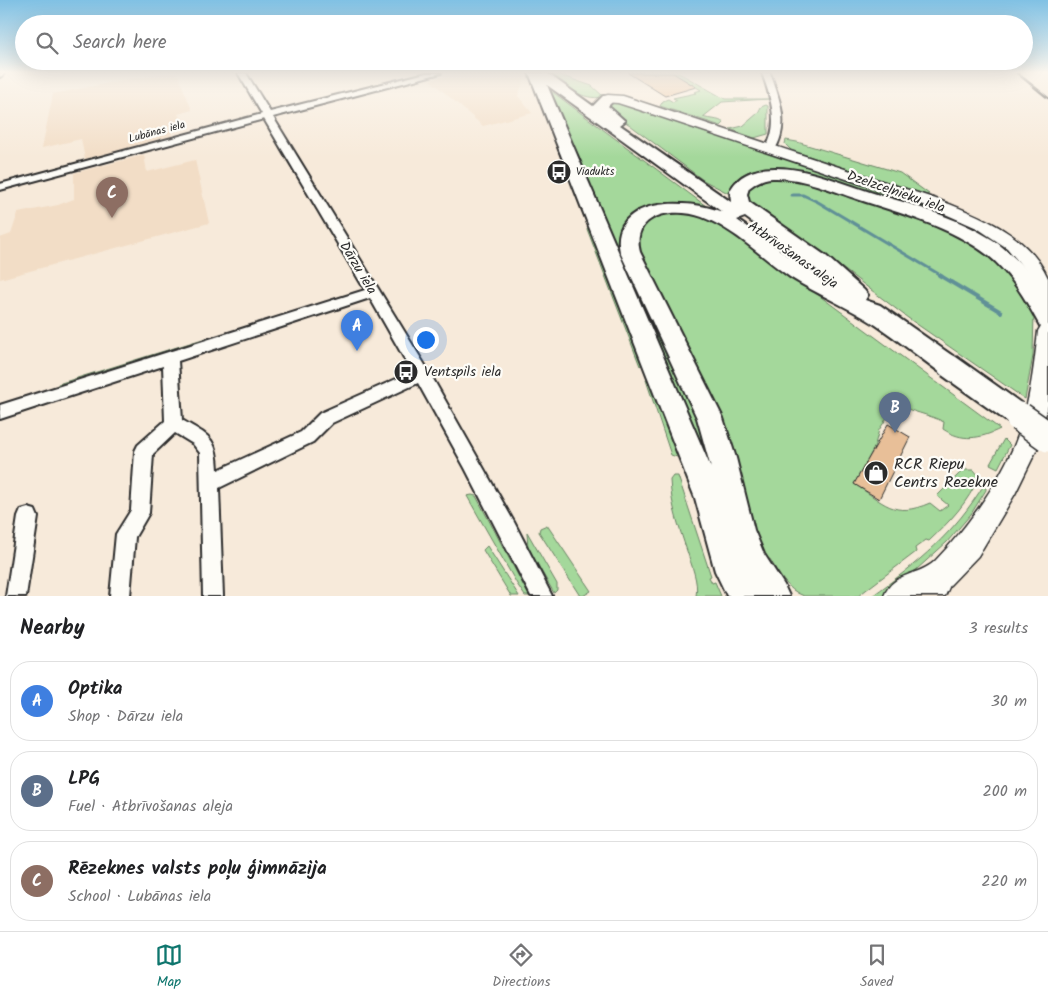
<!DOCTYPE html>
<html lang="en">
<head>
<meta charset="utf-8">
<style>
  :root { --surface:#fff; --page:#f2f2f2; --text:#202124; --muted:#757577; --line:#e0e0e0; --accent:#0f766e }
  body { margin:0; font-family:Kalam,sans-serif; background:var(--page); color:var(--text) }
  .you { position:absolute; left:425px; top:339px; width:18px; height:18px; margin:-12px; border:4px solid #fff; border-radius:50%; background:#1a73e8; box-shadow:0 0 0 8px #1a73e833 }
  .badge { display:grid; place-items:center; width:32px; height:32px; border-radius:50%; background:var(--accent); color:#fff; font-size:16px; font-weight:700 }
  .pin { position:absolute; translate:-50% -41px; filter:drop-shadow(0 1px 2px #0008) }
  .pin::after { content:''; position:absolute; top:26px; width:18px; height:15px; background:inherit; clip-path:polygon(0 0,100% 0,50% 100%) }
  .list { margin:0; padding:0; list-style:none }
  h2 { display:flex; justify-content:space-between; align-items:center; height:65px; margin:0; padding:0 20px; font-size:21px }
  h2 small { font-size:16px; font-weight:400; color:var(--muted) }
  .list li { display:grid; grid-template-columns:32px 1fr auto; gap:15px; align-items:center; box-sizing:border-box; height:80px; margin:0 10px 10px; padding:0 10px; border:1px solid var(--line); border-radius:20px }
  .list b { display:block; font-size:19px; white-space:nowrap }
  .list p { margin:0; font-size:16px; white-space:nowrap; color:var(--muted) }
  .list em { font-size:16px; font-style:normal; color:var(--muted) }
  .icon { flex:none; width:28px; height:28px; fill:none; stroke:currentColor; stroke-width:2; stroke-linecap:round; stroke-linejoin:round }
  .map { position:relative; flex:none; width:1048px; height:596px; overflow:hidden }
  .search { position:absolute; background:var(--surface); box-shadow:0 5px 20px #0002; left:15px; right:15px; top:15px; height:55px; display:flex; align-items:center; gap:12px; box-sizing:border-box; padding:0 18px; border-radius:28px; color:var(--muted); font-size:19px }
  .sheet { height:335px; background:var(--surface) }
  nav { display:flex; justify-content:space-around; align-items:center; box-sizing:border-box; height:70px; border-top:1px solid var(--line); background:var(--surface); font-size:14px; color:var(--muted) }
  nav a { display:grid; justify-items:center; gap:2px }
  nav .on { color:var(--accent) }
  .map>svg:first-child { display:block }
  .built { fill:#f2ddc6 }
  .green { fill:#a4d89b; stroke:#688263 }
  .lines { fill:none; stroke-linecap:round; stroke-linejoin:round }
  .stream-far1 { stroke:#609097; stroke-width:3 }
  .stream { stroke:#609097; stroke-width:4 }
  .building { fill:#e8bf98; stroke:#2b2b2b }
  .street-casing { stroke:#2b2b2b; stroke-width:4 }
  .secondary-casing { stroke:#2b2b2b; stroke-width:3 }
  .primary-casing { stroke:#2b2b2b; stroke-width:4 }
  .street { fill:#fdfcf7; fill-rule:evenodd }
  .secondary { fill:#fdfcf7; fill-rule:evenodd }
  .primary { fill:#fdfcf7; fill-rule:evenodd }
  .rail { stroke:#2b2b2b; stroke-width:2.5 }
  .primary-bridge-far1-casing { stroke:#2b2b2b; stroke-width:27; stroke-linecap:butt }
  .primary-bridge-casing { stroke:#2b2b2b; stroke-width:32; stroke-linecap:butt }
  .primary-bridge-far1 { stroke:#fdfcf7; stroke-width:23 }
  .primary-bridge { stroke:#fdfcf7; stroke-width:29 }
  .labels { text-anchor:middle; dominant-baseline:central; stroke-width:4.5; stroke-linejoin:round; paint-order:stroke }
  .far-street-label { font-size:11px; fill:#2b2b2b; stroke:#fdfcf7 }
  .far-poi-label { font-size:11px; fill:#2b2b2b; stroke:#fdfcf7; text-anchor:start }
  .street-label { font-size:14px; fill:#2b2b2b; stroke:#fdfcf7 }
  .poi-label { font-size:14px; fill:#2b2b2b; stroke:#fdfcf7; text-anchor:start }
  .near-poi-label { font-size:16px; fill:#2b2b2b; stroke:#fdfcf7; text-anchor:start }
</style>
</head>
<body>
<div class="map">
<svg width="1048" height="596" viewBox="0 0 1048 596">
  <rect width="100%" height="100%" fill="#f7eada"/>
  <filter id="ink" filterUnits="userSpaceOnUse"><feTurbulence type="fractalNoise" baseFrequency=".02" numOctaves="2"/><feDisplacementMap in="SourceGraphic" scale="10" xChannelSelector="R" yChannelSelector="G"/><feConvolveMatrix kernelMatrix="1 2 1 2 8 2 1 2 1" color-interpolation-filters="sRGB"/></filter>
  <g filter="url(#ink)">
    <path class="built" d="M161,73H177L192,110L178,114L184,125L170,128L172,136L85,159L81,139L42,148L53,94Z
      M458,73H521L525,77L518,96L532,113L483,126L430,80Z
      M144,155L147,172L195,160L209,223L0,279V238L11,234L18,213L58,205L74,199V173Z"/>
    <path class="green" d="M548,73H554L592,86L604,97C581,101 566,86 548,73Z
      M673,73H679L725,99H768L722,102L703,117C710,120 718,118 724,123L721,126L660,106L663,101L668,99L673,102L677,100L673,98L696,93L694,92L701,90Z
      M547,88L706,206V208C680,198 630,199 622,233C621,237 619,241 620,245C620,249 623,255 625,260L696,397L723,498Z
      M611,102H616L952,214L973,224L1007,245L1034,278L997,248L797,170C779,168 753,165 739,177C733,182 731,187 728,193L703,180L630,125L607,110V105Z
      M766,105L768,106V134L754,138L730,129L743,126L758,113L761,107Z
      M786,140L797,142L900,173L929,194L927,195L791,150L785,144Z
      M795,177L953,230L1013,272L1034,312L1033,356L1025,399L908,318L833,261L750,205L746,188L760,178Z
      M671,211L702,213L726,227L1000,429C980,439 962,442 943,429L944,422C928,414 911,412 896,404L879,430L874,448L854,484C885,503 893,519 930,503L940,511L948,505L937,496L963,470H974L979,476C969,502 949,522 929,541L926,540L915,548L916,552L858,596H804C787,590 778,573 770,559L760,561L636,246C641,218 645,220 671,211Z
      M590,226L644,362L640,366L587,229Z
      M206,338L204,341L60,387L58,386V384Z
      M649,377L679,456L677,457L671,455L646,380Z
      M1004,439L1010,445L998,468L990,464Z
      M673,476H678L711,576L709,577L712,583L715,582L721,596H696C699,582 691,564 687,551C679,527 671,505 670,480Z
      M985,483L986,490L971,514L947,542L916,570L882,596H872C918,563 955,533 985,483Z
      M472,495L476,496L529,596H525L517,584L467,496Z
      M547,525L591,591L583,596H580L539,532L540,528Z
      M527,532L557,584V590L554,593L528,548Z
      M487,546L519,596H511L483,550Z"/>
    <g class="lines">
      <path class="stream-far1" d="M792,195H803L818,202L942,276"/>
      <path class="stream" d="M939,275L1001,312"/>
    </g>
    <path class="building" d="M628,73H673L696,87L665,96Z
      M888,424L910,437L879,499L854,484Z"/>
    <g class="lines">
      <defs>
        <path id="street" d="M0,73H4V74L0,77Z
          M238,73H246L270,112L426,73H441L273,117L428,370L514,522L552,596H531L465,468L418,383L332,423L313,442L219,488L223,596H203L200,453L193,444L175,433L153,454L149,513L135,537L130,596H110L116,534L131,510L135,451L138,445L165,421L163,366L0,419V405L365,290L264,119L0,190V184L262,114ZM370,298L412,372L320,413L301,432L218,470C217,437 209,436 182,420L178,361Z
          M762,73H770C780,99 790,126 774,151L770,152L765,149C780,125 771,98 762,73Z
          M28,508L35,510L38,517L26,596H6L18,517L21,510Z"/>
        <path id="secondary" d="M608,95L623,96L939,200C980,216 1028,234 1048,278V405L1037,449L1015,494L978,556L950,585L945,596H884C894,571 918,577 935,561C966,529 996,487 1014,446C1029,411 1034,368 1038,331L1041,326L1047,324L1041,322L1038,317L1034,287L1027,272L1007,248L977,228L927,206L643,111L618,103L604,102L602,99L604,96Z"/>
        <path id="primary" d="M529,73H547L593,106L603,96H613L615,99L608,106L625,121L620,125L731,202L730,191C738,174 757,168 775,168C807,168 839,182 870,192C912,205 955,216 993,240C1009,251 1042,282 1048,302C1048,309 1048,320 1048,328L1040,326C1026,300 1012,275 989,256C950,226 902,214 857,199C830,190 802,177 773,178C764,178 756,182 749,188L747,194L749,202L826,256L864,290L868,295L865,300L880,305L957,359L961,366L957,373L949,375L941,373C919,357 898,340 876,325C849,307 818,295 790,277C761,257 736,230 702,217C675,207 630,213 640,252L723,418L736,458L754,530L764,554L784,585L789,596H727L715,571L695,498ZM547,85L722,212C689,198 608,196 620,252L697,418L711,468ZM745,217L812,266L829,281L803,266L737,220Z"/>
      </defs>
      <use href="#street" class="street-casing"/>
      <use href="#secondary" class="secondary-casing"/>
      <use href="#primary" class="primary-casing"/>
      <use href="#street" class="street"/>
      <use href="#secondary" class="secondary"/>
      <use href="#primary" class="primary"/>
      <path class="rail" d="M1017,73L1048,98"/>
      <defs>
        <path id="primary-bridge-far1" d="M949,366L1022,418"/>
        <path id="primary-bridge" d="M1020,417L1048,437"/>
      </defs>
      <use href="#primary-bridge-far1" class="primary-bridge-far1-casing"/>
      <use href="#primary-bridge" class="primary-bridge-casing"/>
      <use href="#primary-bridge-far1" class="primary-bridge-far1"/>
      <use href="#primary-bridge" class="primary-bridge"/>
    </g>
  </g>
  <linearGradient id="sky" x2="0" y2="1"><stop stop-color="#80c1e4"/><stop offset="0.46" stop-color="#fbf6ee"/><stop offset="1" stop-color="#fbf6ee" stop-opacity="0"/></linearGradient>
  <rect width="1048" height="157" fill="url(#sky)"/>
  <defs>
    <symbol id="bus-disc" viewBox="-11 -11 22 22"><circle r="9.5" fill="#2b2b2b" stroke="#fdfcf7"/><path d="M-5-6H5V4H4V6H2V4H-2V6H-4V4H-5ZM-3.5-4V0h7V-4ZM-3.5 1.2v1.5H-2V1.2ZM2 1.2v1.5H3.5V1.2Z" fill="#fff"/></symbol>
    <symbol id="shop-disc" viewBox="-11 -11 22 22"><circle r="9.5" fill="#2b2b2b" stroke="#fdfcf7"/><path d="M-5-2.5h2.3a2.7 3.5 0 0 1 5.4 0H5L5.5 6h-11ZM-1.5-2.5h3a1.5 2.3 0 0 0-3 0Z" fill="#fff"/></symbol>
  </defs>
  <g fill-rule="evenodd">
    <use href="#bus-disc" x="545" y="158" width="28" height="28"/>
    <use href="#bus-disc" x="392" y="358" width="28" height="28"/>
    <use href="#shop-disc" x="862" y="459" width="28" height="28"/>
  </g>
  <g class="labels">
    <g class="far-street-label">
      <text transform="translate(157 132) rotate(-15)">Lubānas iela</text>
    </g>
    <g class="far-poi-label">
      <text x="576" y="172">Viadukts</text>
    </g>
    <g class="street-label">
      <text transform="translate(896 192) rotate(19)">Dzelzceļnieku iela</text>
      <text transform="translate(793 255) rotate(35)">Atbrīvošanas aleja</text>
      <text transform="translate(358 268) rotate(59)">Dārzu iela</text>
    </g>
    <g class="poi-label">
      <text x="424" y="372">Ventspils iela</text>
    </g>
    <g class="near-poi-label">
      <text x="894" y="464">RCR Riepu<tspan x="894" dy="18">Centrs Rezekne</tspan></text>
    </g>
  </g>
</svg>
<div class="you"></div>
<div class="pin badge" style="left:357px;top:351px;background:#3f7fe0">A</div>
<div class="pin badge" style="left:895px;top:433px;background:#5c6f8a">B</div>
<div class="pin badge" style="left:112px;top:218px;background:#8d6e63">C</div>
<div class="search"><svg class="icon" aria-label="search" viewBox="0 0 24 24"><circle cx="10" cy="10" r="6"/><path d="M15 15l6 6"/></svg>Search here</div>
</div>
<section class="sheet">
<h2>Nearby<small>3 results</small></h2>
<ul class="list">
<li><span class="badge" style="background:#3f7fe0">A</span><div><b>Optika</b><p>Shop · Dārzu iela</p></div><em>30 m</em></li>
<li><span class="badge" style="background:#5c6f8a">B</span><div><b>LPG</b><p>Fuel · Atbrīvošanas aleja</p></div><em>200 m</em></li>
<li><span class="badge" style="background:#8d6e63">C</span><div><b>Rēzeknes valsts poļu ģimnāzija</b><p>School · Lubānas iela</p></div><em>220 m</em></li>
</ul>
</section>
<nav>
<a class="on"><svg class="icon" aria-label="map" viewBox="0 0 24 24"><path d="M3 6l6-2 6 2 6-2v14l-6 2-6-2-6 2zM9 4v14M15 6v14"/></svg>Map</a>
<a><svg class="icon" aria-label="directions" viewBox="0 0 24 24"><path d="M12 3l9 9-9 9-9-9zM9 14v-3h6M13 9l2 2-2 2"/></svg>Directions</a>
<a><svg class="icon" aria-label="saved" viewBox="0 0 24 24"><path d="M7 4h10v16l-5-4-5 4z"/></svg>Saved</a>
</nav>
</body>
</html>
